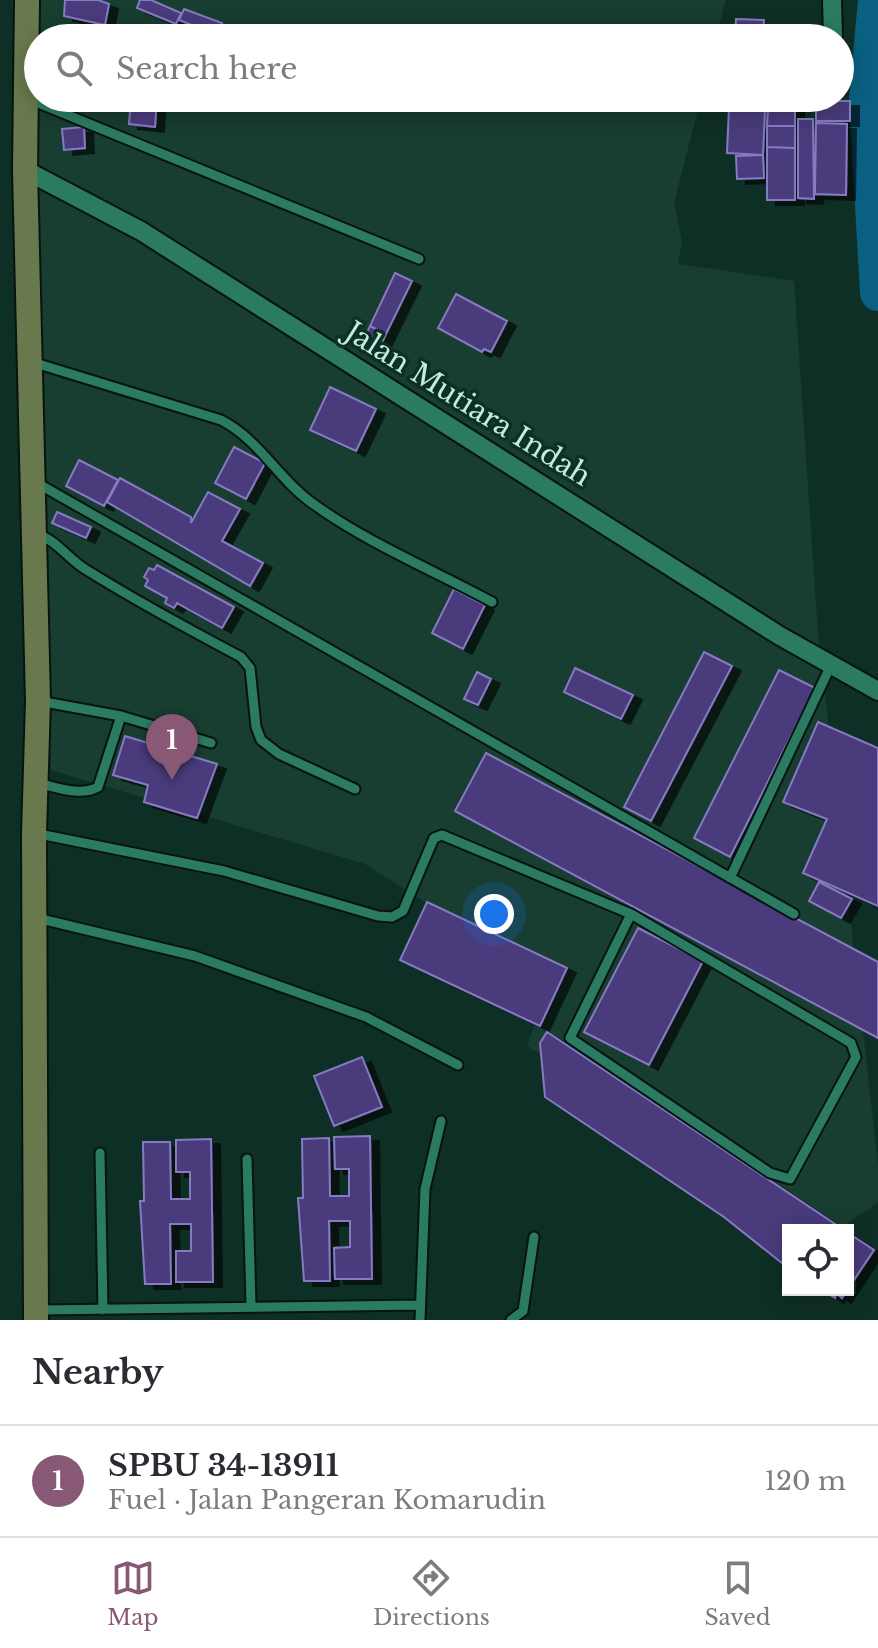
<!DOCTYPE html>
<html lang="en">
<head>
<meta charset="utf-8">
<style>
  :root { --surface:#fff; --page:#f2f2f3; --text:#2b2b33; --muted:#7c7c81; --line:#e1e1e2; --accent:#895874 }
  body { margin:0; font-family:"Libre Baskerville",serif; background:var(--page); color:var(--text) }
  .controls { position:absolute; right:24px; bottom:24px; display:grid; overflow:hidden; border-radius:0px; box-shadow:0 4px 20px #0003 }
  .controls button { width:72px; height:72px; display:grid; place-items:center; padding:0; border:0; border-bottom:2px solid var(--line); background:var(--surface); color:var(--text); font:40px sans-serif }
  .you { position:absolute; left:494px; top:914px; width:28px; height:28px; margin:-20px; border:6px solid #fff; border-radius:50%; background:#1a73e8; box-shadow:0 0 0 12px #1a73e833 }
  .badge { display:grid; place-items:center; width:52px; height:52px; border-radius:50%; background:var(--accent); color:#fff; font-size:26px; font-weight:700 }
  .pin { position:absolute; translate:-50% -66px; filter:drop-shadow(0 2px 4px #0008) }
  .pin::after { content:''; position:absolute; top:42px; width:28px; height:24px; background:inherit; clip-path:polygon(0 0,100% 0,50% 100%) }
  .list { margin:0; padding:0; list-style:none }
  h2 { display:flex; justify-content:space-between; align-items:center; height:104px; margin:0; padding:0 32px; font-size:34px }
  h2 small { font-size:26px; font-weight:400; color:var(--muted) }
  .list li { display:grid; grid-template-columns:52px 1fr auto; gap:24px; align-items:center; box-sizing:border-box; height:112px; padding:0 32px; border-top:2px solid var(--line) }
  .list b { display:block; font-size:30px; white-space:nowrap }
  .list p { margin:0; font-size:26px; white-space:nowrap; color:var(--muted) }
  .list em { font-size:26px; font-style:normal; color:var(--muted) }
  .icon { flex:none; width:44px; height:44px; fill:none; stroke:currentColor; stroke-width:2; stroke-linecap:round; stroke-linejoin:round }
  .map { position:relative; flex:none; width:878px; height:1320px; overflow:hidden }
  .search { position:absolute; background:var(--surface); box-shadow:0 4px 20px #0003; left:24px; right:24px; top:24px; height:88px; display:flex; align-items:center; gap:20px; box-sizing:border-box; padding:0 28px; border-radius:44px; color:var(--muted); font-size:30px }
  .sheet { height:216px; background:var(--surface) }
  nav { display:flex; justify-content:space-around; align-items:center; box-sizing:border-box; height:112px; border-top:2px solid var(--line); background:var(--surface); font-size:22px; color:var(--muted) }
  nav a { display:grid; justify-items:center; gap:4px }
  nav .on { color:var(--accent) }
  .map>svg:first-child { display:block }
  .built { fill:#183d31 }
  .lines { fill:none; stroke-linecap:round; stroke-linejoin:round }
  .river { stroke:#096080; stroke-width:36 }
  .building { fill:#483a7c; stroke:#867ac2; stroke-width:2; filter:url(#shadow) }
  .lane-casing { stroke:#07140f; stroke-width:13 }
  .street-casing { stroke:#07140f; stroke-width:22 }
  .secondary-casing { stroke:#07140f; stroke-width:28 }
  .lane { stroke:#2b7b63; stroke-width:9 }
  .street { stroke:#2b7b63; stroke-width:18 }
  .secondary { stroke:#687a4d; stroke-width:24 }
  .labels { text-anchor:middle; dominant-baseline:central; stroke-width:7; stroke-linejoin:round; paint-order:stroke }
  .street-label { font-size:28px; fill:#beeddb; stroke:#0e2f25 }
</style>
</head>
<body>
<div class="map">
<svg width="878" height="1320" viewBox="0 0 878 1320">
  <defs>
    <filter id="shadow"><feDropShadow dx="9" dy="5" stdDeviation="0" flood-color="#0009"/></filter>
  </defs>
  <rect width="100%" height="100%" fill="#0e2f25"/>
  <path class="built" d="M12,0H726L716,38H38V98H701L674,203L682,242L678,264L794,281L818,633L878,1164V1202L839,1230H817L527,1046L550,981L365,864L51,770Z"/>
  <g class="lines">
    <path class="river" d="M876,0L867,99L878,293"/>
  </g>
  <path class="building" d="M65,0H98L109,4L105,25L64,16Z
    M140,0H151L181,13L176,24L137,8Z
    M184,9L222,23L217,35L179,20Z
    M736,19L764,20L763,38H735Z
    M131,98H157L155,127L129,124Z
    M721,98H765V107L721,105Z
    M765,98H795V108L765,107Z
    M816,101H850V121H816Z
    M729,107L765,109L763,155L727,153Z
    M768,109L795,110V126H767Z
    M798,119H813L814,199L798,198Z
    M816,123L847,124L846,195L815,194Z
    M767,126H795V148L767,147Z
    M84,127L85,148L64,150L62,129Z
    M767,147L795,148V200H767Z
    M763,155L764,178L737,179L736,156Z
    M395,273L412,281L386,334L370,326Z
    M456,294L507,321L491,352L484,349L482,352L438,328Z
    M370,326L386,334L379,349L363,341Z
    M330,387L376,409L356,451L310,430Z
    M234,447L265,463L246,499L215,483Z
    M79,460L118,480L104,506L66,486Z
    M120,478L191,517V523L208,492L240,509L222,541L263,563L250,586L107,502Z
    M57,512L91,527L86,538L52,523Z
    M157,565L234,607L222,628L177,603L174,608L165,603L167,598L145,586L148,580L144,577L149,568L154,570Z
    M454,589L485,605L463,649L432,633Z
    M704,652L732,666L651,821L624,807Z
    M575,668L633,695L621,719L564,692Z
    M779,670L815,688L730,857L694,838Z
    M477,672L491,679L478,705L464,699Z
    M818,722L878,748V906L803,873L827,819L783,802Z
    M125,736L217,764L197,818L144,802L148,785L113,775Z
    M486,753L878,962V1038L455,811Z
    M819,882L852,899L841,918L809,901Z
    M427,902L567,968L540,1026L400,960Z
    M638,928L703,961L649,1065L584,1032Z
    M547,1032L844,1230H788V1268L724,1217L545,1097L540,1043Z
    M362,1057L382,1107L334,1126L314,1076Z
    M370,1136L372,1279H335L334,1248L350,1247V1221H329L330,1281H304L298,1198H303L302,1139L329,1138L330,1196H349V1169H335L334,1137Z
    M211,1139L213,1282H176V1251H191V1224H170L171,1284H145L140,1201H144L143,1142H170L171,1199H190V1172H176V1140Z
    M848,1233L874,1250L848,1289Z
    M822,1290H847L842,1298L836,1293L835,1298Z"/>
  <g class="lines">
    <defs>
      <path id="lane" d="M26,98L419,259
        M32,362L221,420C260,440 278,479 312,503C367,543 433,570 492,602
        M37,483L794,914
        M35,534C55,538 67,558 85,569C136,601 188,629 241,657L250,668L256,727L261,740L279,754L355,789
        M39,701L121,716L211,743
        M38,783C56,787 80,797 98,787L121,716
        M34,833L224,871L378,916L392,917L403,911L434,838L442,835L631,914L851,1043L856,1057L790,1179L770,1173L570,1038L631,914
        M730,878L831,665
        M37,918L195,956L366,1017L458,1065
        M100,1153L103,1310
        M247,1159L251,1305
        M39,1310L419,1305
        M420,1320L425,1189L441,1121
        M511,1320L523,1311L534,1237"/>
      <path id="street" d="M832,0L833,38
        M25,170L141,231L780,636L878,691"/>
      <path id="secondary" d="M27,0L25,170L38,701L34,833L36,1320"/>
    </defs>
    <use href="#lane" class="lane-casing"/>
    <use href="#street" class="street-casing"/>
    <use href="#secondary" class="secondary-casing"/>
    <use href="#lane" class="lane"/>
    <use href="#street" class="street"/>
    <use href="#secondary" class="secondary"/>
  </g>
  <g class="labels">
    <g class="street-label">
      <text transform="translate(468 404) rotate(32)">Jalan Mutiara Indah</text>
    </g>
  </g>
</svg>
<div class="controls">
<button><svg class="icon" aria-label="locate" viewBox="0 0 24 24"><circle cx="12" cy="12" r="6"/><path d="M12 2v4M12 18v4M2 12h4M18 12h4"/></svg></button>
</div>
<div class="you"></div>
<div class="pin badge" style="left:172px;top:780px">1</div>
<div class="search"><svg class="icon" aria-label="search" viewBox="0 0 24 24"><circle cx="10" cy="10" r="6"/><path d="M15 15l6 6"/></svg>Search here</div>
</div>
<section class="sheet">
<h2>Nearby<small></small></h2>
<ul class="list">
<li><span class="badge">1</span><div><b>SPBU 34-13911</b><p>Fuel · Jalan Pangeran Komarudin</p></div><em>120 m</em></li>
</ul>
</section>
<nav>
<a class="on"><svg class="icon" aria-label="map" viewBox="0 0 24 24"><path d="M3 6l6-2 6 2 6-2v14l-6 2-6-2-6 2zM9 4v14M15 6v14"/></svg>Map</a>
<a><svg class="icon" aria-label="directions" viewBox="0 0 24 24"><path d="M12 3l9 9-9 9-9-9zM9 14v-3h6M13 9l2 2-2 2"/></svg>Directions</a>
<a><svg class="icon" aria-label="saved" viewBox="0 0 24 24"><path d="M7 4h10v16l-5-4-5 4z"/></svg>Saved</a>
</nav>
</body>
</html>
